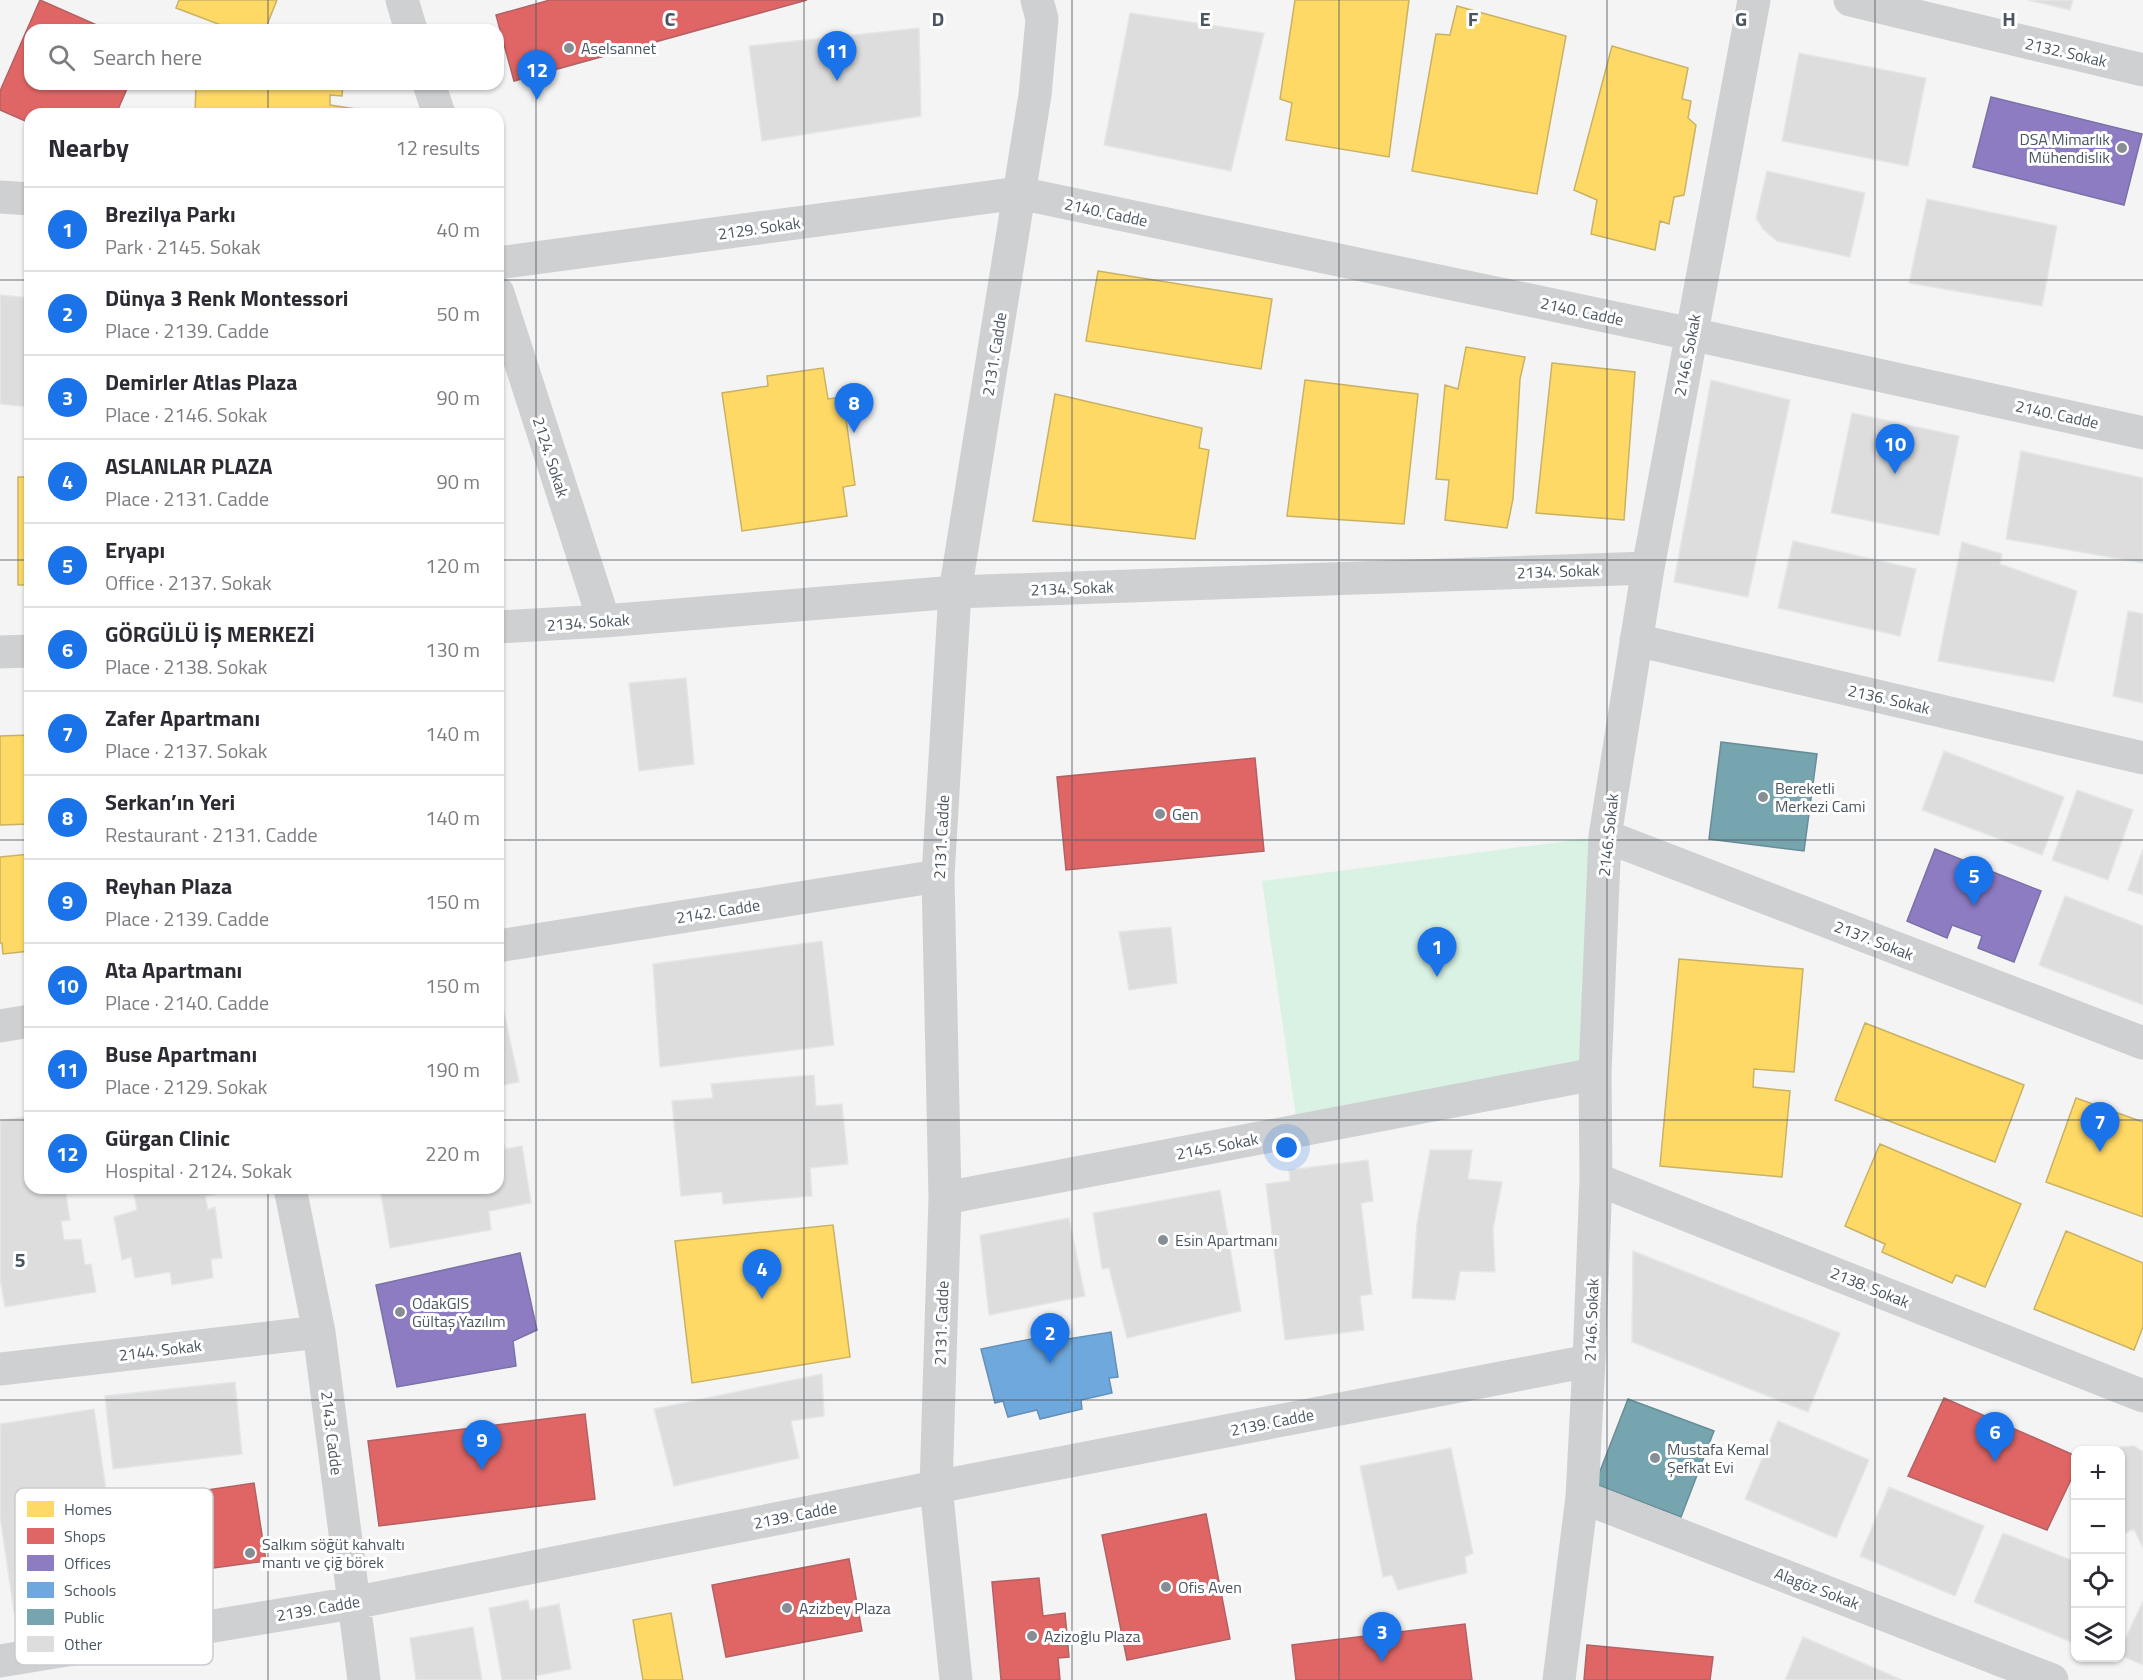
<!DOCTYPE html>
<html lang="en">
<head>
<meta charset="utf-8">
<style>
  :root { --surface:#fff; --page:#f2f2f3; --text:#2b2b33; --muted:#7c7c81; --line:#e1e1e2; --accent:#1a73e8 }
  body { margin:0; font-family:"Titillium Web",sans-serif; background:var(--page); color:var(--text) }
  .controls { position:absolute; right:18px; bottom:18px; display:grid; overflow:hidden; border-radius:12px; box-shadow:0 2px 4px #0004 }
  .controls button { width:54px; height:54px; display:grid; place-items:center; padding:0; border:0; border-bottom:2px solid var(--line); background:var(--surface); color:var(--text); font:30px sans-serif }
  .you { position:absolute; left:1287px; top:1148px; width:21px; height:21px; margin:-15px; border:4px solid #fff; border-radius:50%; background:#1a73e8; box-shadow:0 0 0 9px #1a73e833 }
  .badge { display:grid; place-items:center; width:39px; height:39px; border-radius:50%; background:var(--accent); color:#fff; font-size:20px; font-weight:700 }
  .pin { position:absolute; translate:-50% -50px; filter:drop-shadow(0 2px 3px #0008) }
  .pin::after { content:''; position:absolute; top:32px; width:21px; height:18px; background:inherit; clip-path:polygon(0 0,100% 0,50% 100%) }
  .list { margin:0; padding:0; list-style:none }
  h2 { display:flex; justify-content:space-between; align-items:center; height:78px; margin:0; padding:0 24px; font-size:26px }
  h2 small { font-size:20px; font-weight:400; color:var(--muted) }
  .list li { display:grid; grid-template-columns:39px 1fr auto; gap:18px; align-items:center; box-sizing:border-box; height:84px; padding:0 24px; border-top:2px solid var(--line) }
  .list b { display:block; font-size:22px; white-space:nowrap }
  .list p { margin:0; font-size:20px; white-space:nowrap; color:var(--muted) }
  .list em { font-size:20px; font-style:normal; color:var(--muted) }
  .icon { flex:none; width:33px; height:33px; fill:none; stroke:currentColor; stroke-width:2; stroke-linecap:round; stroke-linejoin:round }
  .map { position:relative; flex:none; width:2143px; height:1680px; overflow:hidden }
  .search { position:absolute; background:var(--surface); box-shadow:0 2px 4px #0004; left:24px; top:24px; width:480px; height:66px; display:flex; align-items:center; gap:15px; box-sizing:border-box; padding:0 21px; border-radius:18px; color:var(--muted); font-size:22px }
  .panel { position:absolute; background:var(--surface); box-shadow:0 2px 4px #0004; left:24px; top:108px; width:480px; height:1086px; border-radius:18px }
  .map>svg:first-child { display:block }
  .green { fill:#d9f2e3 }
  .homes { fill:#ffd966; stroke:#c9b264; stroke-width:1.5 }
  .shops { fill:#e06666; stroke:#b36164; stroke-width:1.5 }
  .offices { fill:#8e7cc3; stroke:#7a71a6; stroke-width:1.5 }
  .schools { fill:#6fa8dc; stroke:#648fb7; stroke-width:1.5 }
  .public { fill:#76a5af; stroke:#698d98; stroke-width:1.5 }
  .building { fill:#ddddde; stroke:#e5e6e7; stroke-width:1.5 }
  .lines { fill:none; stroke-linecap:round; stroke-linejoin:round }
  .minor { stroke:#ced0d2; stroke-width:33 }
  .grid { fill:none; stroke:#4a5661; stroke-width:1.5; stroke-opacity:0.55 }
  .poi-dot { fill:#868d94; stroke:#fff; stroke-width:2 }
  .labels { text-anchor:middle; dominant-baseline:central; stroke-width:6; stroke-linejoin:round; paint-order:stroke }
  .poi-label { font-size:16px; fill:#4a5661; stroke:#fff; text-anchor:start }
  .street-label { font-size:16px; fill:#4a5661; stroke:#fff }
  .key { fill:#fff; stroke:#c9ccd0; stroke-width:1.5 }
  .key-label { font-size:16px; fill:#4a5661 }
  .grid-label { font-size:20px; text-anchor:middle; font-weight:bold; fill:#4a5661; stroke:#fff; stroke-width:6; stroke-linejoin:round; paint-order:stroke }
</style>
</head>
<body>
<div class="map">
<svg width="2143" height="1680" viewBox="0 0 2143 1680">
  <rect width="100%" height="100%" fill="#f4f4f4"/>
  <path class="green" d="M1605,836L1595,1074L1298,1131L1262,881Z"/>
  <path class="homes" d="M179,0H277L265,30H234L176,8Z
    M1295,0H1409L1389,157L1286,140L1292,103L1280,99Z
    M1457,6L1566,36L1537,194L1412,171L1436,34L1450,35Z
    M1612,46L1688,68L1682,99L1691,101L1688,118L1696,125L1684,195L1674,197L1669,224L1660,221L1655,250L1591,234L1597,200L1574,190Z
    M196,84H343L342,96L330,95V105L362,110V114H195Z
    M1098,271L1272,299L1261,369L1086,341Z
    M1466,347L1525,357L1520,379L1513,499L1507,528L1445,520L1449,480L1436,479L1445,385L1458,389Z
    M1552,363L1635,372L1624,520L1536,513Z
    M823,368L828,399L843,397L855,485L843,487L847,516L742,531L722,393L768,386L767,376Z
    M1305,380L1418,394L1404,524L1287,516Z
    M1055,394L1202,428L1199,448L1209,450L1195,539L1033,521Z
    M18,477H30V585H18Z
    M30,735V824L0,825V736Z
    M30,854V951L3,954L2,943H0V857Z
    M1679,959L1803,969L1794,1072L1754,1069L1753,1087L1790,1091L1782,1177L1660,1166Z
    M1865,1023L2024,1085L1995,1162L1835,1100Z
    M2076,1098L2143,1122V1217L2046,1182Z
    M1880,1144L2021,1204L1985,1287L1956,1275L1952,1283L1882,1252L1885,1244L1845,1226Z
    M833,1225L850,1357L692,1383L675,1241Z
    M2066,1231L2143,1263V1327L2134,1350L2034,1309Z
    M671,1613L683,1680H643L633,1620Z"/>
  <path class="shops" d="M40,0L108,30H30V84H129L116,114H30V123L0,110V91Z
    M550,0H807L514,81L496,15Z
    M1255,758L1264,851L1066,870L1057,777Z
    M1944,1398L2076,1456V1469L2047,1530L1908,1476Z
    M585,1414L595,1499L379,1526L368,1441Z
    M254,1483L266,1561L139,1578L133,1501Z
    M1206,1514L1230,1639L1127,1660L1102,1535Z
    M849,1559L862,1631L726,1657L712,1585Z
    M1039,1578L1043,1616L1065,1613L1069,1657L1058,1658L1060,1680H1001L992,1582Z
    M1465,1624L1472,1680H1296L1292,1645Z
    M1587,1645L1713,1657L1710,1680H1584Z"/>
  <path class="offices" d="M1991,97L2142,134L2124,205L1973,167Z
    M1935,849L2041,891L2014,962L1978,948L1982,936L1952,925L1947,938L1907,921Z
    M520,1253L537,1330L513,1341L516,1366L397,1387L376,1285Z"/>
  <path class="schools" d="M1066,1332L1068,1339L1111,1332L1118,1377L1109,1378L1112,1393L1081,1400L1082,1409L1040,1419L1037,1410L1008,1417L1003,1401L995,1403L981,1349Z"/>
  <path class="public" d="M1721,742L1817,754L1804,851L1709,839Z
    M1628,1399L1714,1431L1681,1517L1595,1484Z"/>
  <path class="building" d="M2028,0H2073L2070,10Z
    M1130,13L1264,33L1231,171L1104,145Z
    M919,28L921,116L762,141L749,46Z
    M1799,53L1926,78L1908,166L1782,141Z
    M1767,171L1865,193L1850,257L1777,241L1763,229L1756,218Z
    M1927,199L2057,226L2042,306L1909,283Z
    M0,295L30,298V407L0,404Z
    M1711,380L1790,400L1748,597L1674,582Z
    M1852,413L1959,436L1939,535L1831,513Z
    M2021,451L2143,478V563L2006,539Z
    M1793,541L1916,569L1900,636L1778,608Z
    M1962,542L2002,554L2000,564L2077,591L2054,682L1938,661Z
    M2128,611L2143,614V703L2113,696Z
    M686,678L694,764L639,771L629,683Z
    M1944,751L2064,797L2042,855L1922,810Z
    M2077,790L2133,810L2108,880L2052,860Z
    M2143,849V895L2128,890Z
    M2065,896L2143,926V1005L2039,965Z
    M1171,927L1177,983L1129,990L1119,932Z
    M822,941L834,1045L660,1067L653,964Z
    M498,998H501L519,1082L498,1086Z
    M814,1075L816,1106L842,1104L848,1164L810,1168L812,1196L723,1204L722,1192L681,1196L672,1101L713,1098L711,1084Z
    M30,1116V1188H65L70,1220L61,1221L64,1240L81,1239L85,1265L91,1264L96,1292L5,1307L0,1278V1121Z
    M502,1137L505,1149L522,1146L531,1203L489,1211L491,1230L390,1248L380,1188H498V1138Z
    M1430,1150H1472L1468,1179L1502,1182L1493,1229L1495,1272L1460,1271L1455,1300L1412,1298L1417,1224Z
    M1368,1160L1373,1201L1361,1203L1372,1294L1360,1296L1364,1330L1285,1340L1266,1184L1290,1181L1289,1170Z
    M133,1188H214L216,1194L205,1196L208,1210L215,1207L222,1258L211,1259L213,1278L172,1285L170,1272L135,1278L131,1257L122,1260L114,1217L137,1210Z
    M1220,1190L1241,1311L1127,1338L1109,1268L1102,1269L1093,1213Z
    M1069,1218L1085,1296L989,1315L980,1235Z
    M1633,1251L1840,1333L1808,1412L1632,1342Z
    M822,1374L824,1416L791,1421L799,1458L674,1486L654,1409Z
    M235,1382L242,1454L113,1469L105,1396Z
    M94,1409L122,1596L14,1612L0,1516V1424Z
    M1778,1421L1869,1460L1836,1538L1745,1499Z
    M2134,1446L2143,1452V1548L2134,1529L2120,1535L2122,1493L2120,1450H2119L2120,1447Z
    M1451,1448L1473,1553L1465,1557L1467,1573L1398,1590L1392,1575L1383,1577L1360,1466Z
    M1889,1487L1984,1526L1955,1596L1860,1556Z
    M2003,1533L2076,1562V1644L1974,1602Z
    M528,1600L530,1610L559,1604L571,1669L535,1676L536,1680H502L489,1608Z
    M2143,1601V1665L2120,1655V1650Z
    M473,1627L482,1680H416L410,1638Z
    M1803,1637L1902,1680H1785Z"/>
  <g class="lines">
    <path class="minor" d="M402,0L411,30
      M1850,0L2143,70
      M429,84L439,114
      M0,197L30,199
      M498,263L1019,193L1691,334L2143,433
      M498,293L604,621
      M498,627L604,621L955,592L1648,568
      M1636,640L2143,758
      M0,652L30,651
      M1605,836L2143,1043
      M498,946L938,876
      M0,1026L30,1021
      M1596,1179L2143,1396
      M290,1188L319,1332L364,1680
      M945,1198L1595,1074
      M0,1369L319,1332
      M1582,1497L2052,1680
      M0,1661L353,1603L936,1487L1589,1361
      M956,1680L936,1487L945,1198L938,876L955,592L1035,95L1042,19L1037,0
      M1559,1680L1582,1497L1589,1361L1596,1179L1595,1074L1605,836L1648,568L1754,0"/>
  </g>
  <path class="grid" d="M268,0V30M536,0V1680M804,0V1680M1072,0V1680M1339,0V1680M1607,0V1680M1875,0V1680M268,84V114M0,280H30M498,280H2143M0,560H30M498,560H2143M0,840H30M498,840H2143M0,1120H30M498,1120H2143M268,1188V1680M0,1400H2143"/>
  <g class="poi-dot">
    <circle cx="569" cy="48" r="6"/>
    <circle cx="2122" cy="148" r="6"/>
    <circle cx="1763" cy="797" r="6"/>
    <circle cx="1160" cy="814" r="6"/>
    <circle cx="1163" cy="1240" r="6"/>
    <circle cx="400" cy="1312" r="6"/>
    <circle cx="1655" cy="1458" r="6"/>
    <circle cx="250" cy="1553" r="6"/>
    <circle cx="1166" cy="1587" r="6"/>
    <circle cx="787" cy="1608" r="6"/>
    <circle cx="1032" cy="1636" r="6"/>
  </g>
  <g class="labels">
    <g class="poi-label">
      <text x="581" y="48">Aselsannet</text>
      <text x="2110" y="139" text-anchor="end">DSA Mimarlık<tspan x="2110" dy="18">Mühendislik</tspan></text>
      <text x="1775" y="788">Bereketli<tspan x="1775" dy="18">Merkezi Cami</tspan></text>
      <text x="1172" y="814">Gen</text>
      <text x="1175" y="1240">Esin Apartmanı</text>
      <text x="412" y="1303">OdakGIS<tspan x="412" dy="18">Gültaş Yazılım</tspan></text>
      <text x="1667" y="1449">Mustafa Kemal<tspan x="1667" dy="18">Şefkat Evi</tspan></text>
      <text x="262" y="1544">Salkım söğüt kahvaltı<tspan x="262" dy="18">mantı ve çiğ börek</tspan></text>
      <text x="1178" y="1587">Ofis Aven</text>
      <text x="799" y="1608">Azizbey Plaza</text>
      <text x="1044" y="1636">Azizoğlu Plaza</text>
    </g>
    <g class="street-label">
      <text transform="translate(2066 52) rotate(13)">2132. Sokak</text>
      <text transform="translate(1106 212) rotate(12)">2140. Cadde</text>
      <text transform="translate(759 228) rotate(-8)">2129. Sokak</text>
      <text transform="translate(1582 311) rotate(12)">2140. Cadde</text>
      <text transform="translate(994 354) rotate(-81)">2131. Cadde</text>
      <text transform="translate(1687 355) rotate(-79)">2146. Sokak</text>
      <text transform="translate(2057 414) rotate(12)">2140. Cadde</text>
      <text transform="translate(551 457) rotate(72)">2124. Sokak</text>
      <text transform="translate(1558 571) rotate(-2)">2134. Sokak</text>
      <text transform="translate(1072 588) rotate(-2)">2134. Sokak</text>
      <text transform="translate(588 622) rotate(-4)">2134. Sokak</text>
      <text transform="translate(1889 699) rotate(13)">2136. Sokak</text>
      <text transform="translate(1608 835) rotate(-84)">2146. Sokak</text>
      <text transform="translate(941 837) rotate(-87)">2131. Cadde</text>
      <text transform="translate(718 911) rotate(-9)">2142. Cadde</text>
      <text transform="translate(1874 940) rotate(21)">2137. Sokak</text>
      <text transform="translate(1217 1146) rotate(-11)">2145. Sokak</text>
      <text transform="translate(1870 1287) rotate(22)">2138. Sokak</text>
      <text transform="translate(1591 1320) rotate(-88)">2146. Sokak</text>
      <text transform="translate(941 1323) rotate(-88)">2131. Cadde</text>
      <text transform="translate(160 1350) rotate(-7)">2144. Sokak</text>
      <text transform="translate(1272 1422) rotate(-11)">2139. Cadde</text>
      <text transform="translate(332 1433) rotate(83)">2143. Cadde</text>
      <text transform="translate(795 1515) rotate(-11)">2139. Cadde</text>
      <text transform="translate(1817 1588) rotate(21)">Alagöz Sokak</text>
      <text transform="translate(318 1608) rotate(-10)">2139. Cadde</text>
    </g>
  </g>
  <rect x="15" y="1488" width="198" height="177" rx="9" class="key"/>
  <rect x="27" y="1501" width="27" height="16" fill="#ffd966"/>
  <rect x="27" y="1528" width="27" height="16" fill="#e06666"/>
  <rect x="27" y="1555" width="27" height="16" fill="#8e7cc3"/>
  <rect x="27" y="1582" width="27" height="16" fill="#6fa8dc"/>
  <rect x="27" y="1609" width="27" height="16" fill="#76a5af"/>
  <rect x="27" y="1636" width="27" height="16" fill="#ddddde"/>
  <g class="key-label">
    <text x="64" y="1515">Homes</text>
    <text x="64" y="1542">Shops</text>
    <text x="64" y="1569">Offices</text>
    <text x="64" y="1596">Schools</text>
    <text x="64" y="1623">Public</text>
    <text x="64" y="1650">Other</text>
  </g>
  <g class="grid-label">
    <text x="670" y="26">C</text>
    <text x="938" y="26">D</text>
    <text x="1205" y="26">E</text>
    <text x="1473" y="26">F</text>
    <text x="1741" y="26">G</text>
    <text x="2009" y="26">H</text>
    <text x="20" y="1267">5</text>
  </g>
</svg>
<div class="controls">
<button>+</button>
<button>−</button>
<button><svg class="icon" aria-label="locate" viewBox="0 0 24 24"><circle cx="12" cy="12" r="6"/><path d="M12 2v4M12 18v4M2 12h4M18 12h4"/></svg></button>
<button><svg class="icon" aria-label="layers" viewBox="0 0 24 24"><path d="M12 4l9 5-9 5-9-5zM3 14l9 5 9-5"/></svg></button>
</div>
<div class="you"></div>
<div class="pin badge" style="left:1437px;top:977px">1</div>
<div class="pin badge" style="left:1050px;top:1363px">2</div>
<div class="pin badge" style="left:1382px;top:1662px">3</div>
<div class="pin badge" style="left:762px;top:1299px">4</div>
<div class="pin badge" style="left:1974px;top:906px">5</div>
<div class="pin badge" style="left:1995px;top:1462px">6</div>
<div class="pin badge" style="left:2100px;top:1152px">7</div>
<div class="pin badge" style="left:854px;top:433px">8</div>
<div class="pin badge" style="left:482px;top:1470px">9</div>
<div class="pin badge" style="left:1895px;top:474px">10</div>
<div class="pin badge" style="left:837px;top:81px">11</div>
<div class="pin badge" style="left:537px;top:100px">12</div>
<div class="search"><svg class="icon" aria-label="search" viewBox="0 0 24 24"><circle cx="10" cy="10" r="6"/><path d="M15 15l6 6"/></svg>Search here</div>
<section class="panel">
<h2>Nearby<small>12 results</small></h2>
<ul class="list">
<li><span class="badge">1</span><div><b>Brezilya Parkı</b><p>Park · 2145. Sokak</p></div><em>40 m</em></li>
<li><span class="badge">2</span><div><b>Dünya 3 Renk Montessori</b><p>Place · 2139. Cadde</p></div><em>50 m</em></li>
<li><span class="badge">3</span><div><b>Demirler Atlas Plaza</b><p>Place · 2146. Sokak</p></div><em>90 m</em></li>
<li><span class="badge">4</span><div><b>ASLANLAR PLAZA</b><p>Place · 2131. Cadde</p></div><em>90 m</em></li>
<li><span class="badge">5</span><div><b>Eryapı</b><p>Office · 2137. Sokak</p></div><em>120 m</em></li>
<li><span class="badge">6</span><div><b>GÖRGÜLÜ İŞ MERKEZİ</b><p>Place · 2138. Sokak</p></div><em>130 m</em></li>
<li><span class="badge">7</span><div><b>Zafer Apartmanı</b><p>Place · 2137. Sokak</p></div><em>140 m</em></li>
<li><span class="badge">8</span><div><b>Serkan’ın Yeri</b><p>Restaurant · 2131. Cadde</p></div><em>140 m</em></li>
<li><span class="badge">9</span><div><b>Reyhan Plaza</b><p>Place · 2139. Cadde</p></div><em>150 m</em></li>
<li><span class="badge">10</span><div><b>Ata Apartmanı</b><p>Place · 2140. Cadde</p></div><em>150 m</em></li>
<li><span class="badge">11</span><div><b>Buse Apartmanı</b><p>Place · 2129. Sokak</p></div><em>190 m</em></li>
<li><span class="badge">12</span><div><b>Gürgan Clinic</b><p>Hospital · 2124. Sokak</p></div><em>220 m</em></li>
</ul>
</section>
</div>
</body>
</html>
